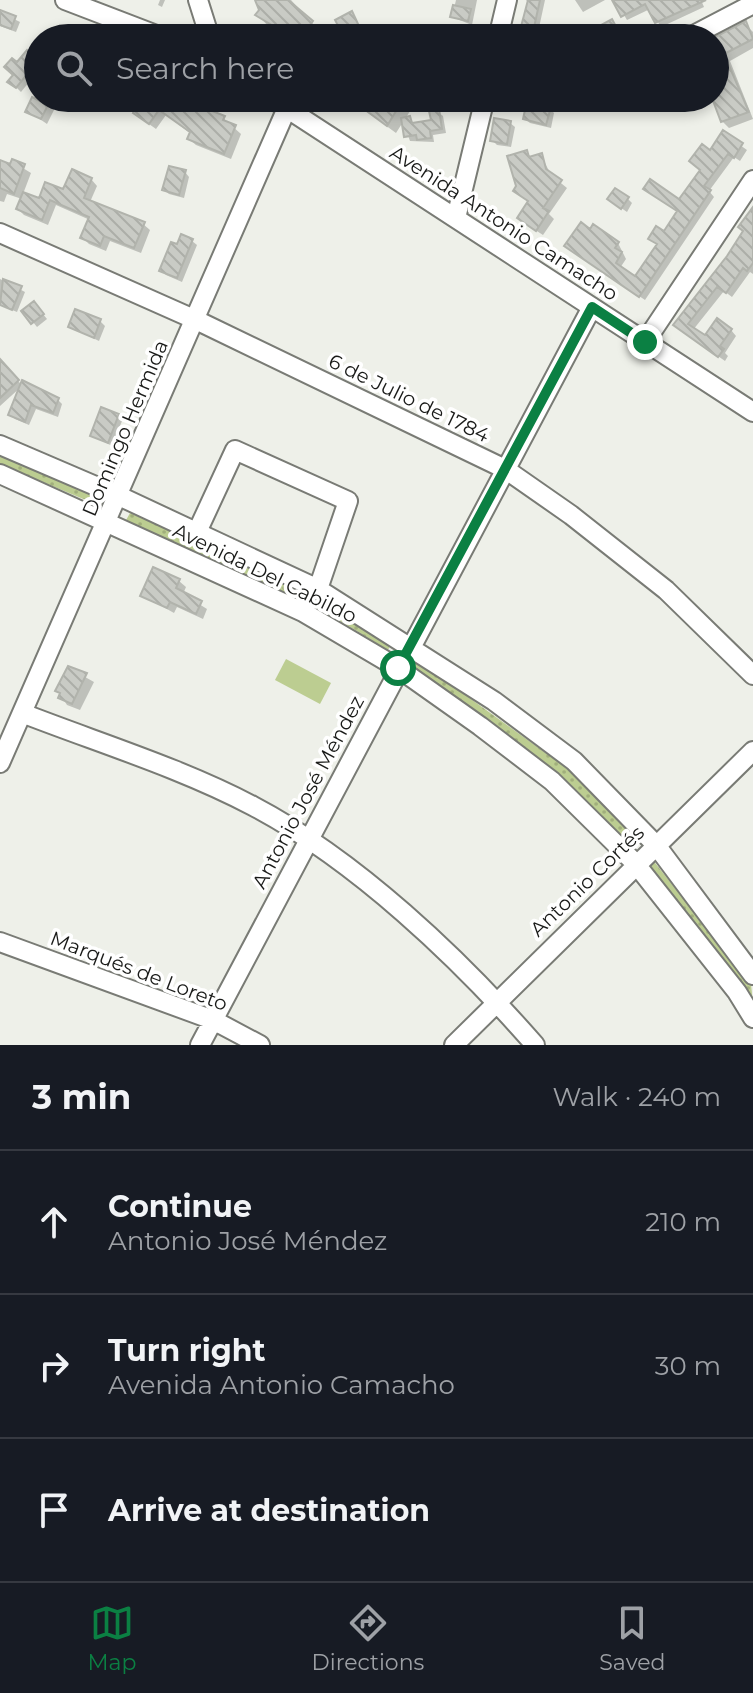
<!DOCTYPE html>
<html lang="en">
<head>
<meta charset="utf-8">
<style>
  :root { --surface:#171b24; --page:#242831; --text:#f1f3f6; --muted:#9ea1a6; --line:#363941; --accent:#0b8043 }
  body { margin:0; font-family:Montserrat,sans-serif; background:var(--page); color:var(--text) }
  .stop { position:absolute; width:24px; height:24px; margin:-18px; border:6px solid #0b8043; border-radius:50%; background:#fff }
  .stop.end { background:#0b8043; border-color:#fff; box-shadow:0 2px 8px #0008 }
  .list { margin:0; padding:0; list-style:none }
  h2 { display:flex; justify-content:space-between; align-items:center; height:104px; margin:0; padding:0 32px; font-size:34px }
  h2 small { font-size:26px; font-weight:400; color:var(--muted) }
  .list li { display:grid; grid-template-columns:52px 1fr auto; gap:24px; align-items:center; box-sizing:border-box; height:144px; padding:0 32px; border-top:2px solid var(--line) }
  .list b { display:block; font-size:30px; white-space:nowrap }
  .list p { margin:0; font-size:26px; white-space:nowrap; color:var(--muted) }
  .list em { font-size:26px; font-style:normal; color:var(--muted) }
  .icon { flex:none; width:44px; height:44px; fill:none; stroke:currentColor; stroke-width:2; stroke-linecap:round; stroke-linejoin:round }
  .map { position:relative; flex:none; width:753px; height:1045px; overflow:hidden }
  .search { position:absolute; background:var(--surface); box-shadow:0 4px 12px #0003; left:24px; right:24px; top:24px; height:88px; display:flex; align-items:center; gap:20px; box-sizing:border-box; padding:0 28px; border-radius:44px; color:var(--muted); font-size:30px }
  .sheet { height:536px; background:var(--surface) }
  nav { display:flex; justify-content:space-around; align-items:center; box-sizing:border-box; height:112px; border-top:2px solid var(--line); background:var(--surface); font-size:22px; color:var(--muted) }
  nav a { display:grid; justify-items:center; gap:4px }
  nav .on { color:var(--accent) }
  .map>svg:first-child { display:block }
  .grass { fill:url(#grass-dots) }
  .pitch { fill:#bccd91 }
  .shadow { fill:#0003 }
  .building { fill:url(#building-back-hatch); stroke:#b1b3ac; stroke-width:2 }
  .lines { fill:none; stroke-linecap:round; stroke-linejoin:round }
  .minor-casing { stroke:#797b75; stroke-width:22 }
  .minor { stroke:#fff; stroke-width:18 }
  .route { stroke:#0b8043; stroke-width:10 }
  .labels { text-anchor:middle; dominant-baseline:central; stroke-width:7; stroke-linejoin:round; paint-order:stroke }
  .street-label { font-size:20px; fill:#191a18; stroke:#fff }
</style>
</head>
<body>
<div class="map">
<svg width="753" height="1045" viewBox="0 0 753 1045">
  <defs>
    <pattern id="grass-dots" width="8" height="8" patternUnits="userSpaceOnUse" patternTransform="scale(2)"><rect width="8" height="8" fill="#bccd91"/><path d="M2 2h.1M6 6h.1" fill="none" stroke="#a1af7c" stroke-width="1.8" stroke-linecap="round"/></pattern>
    <pattern id="building-back-hatch" width="6" height="6" patternUnits="userSpaceOnUse" patternTransform="scale(2)"><rect width="6" height="6" fill="#c9cbc5"/><path d="M-1 5l2 2M0 0l6 6M5-1l2 2" fill="none" stroke="#acaea8"/></pattern>
  </defs>
  <rect width="100%" height="100%" fill="#eef0e9"/>
  <path class="grass" d="M0,455L103,499L100,506L0,464Z
    M130,513L324,600L391,644L388,650L317,607L125,522Z
    M417,660L565,767L640,843L634,849L560,774L413,666Z
    M652,859L751,984L753,1004L647,864Z"/>
  <path class="pitch" d="M286,659L331,683L320,704L275,680Z"/>
  <path class="shadow" d="M160,0H165L162,7L158,5Z
    M257,0H291L326,38H279L258,15L261,10Z
    M456,0H477L472,25L452,17Z
    M526,0H545L537,37L544,38H519L529,3Z
    M575,0H605L583,12Z
    M615,0H642L645,5L655,0H701L704,7L661,27L650,9L627,20Z
    M0,12L20,22L16,32L0,26Z
    M351,14L362,31L349,38L344,33Z
    M745,24L753,32V48L730,61L753,119L729,128L722,121L714,98L715,40Z
    M27,53L38,62V71L21,92L10,81Z
    M38,90V98H60L47,124L28,111Z
    M146,98H178L223,118L241,134L231,159L196,145L189,139L191,134L166,115L156,129L142,119Z
    M338,98H402L412,108L405,119L414,123L433,121L438,112L443,116L446,133L433,135L434,142L410,141L403,122L396,133L355,103L352,107Z
    M550,109L554,113L551,128L530,123L525,119Z
    M510,123L515,127L511,147L497,145L492,140Z
    M723,133L747,150L740,161L734,157L709,191L714,197L645,300L572,251L618,243L626,259L620,268L636,279L659,245L651,238L665,234L679,212L680,202Z
    M526,152L532,158L541,155L551,175L567,188L549,214L554,219L543,235L526,224L529,202L515,191Z
    M13,162L31,173L23,194L40,200L91,179L97,186L90,202L143,224L150,230L141,253L110,241L106,251L89,244L83,238L90,220L56,205L48,225L24,215L18,209L22,199L7,194L4,202L0,201V163L11,167Z
    M185,172L189,177L184,198L169,194L164,190Z
    M628,199L632,203L627,212L614,203Z
    M753,212V274L750,272L732,297L724,291L693,330L705,338L731,330L736,336L725,353L728,356L725,361L681,330L745,231Z
    M192,241L197,245L182,282L166,275L161,270Z
    M0,279L25,292L17,312L0,305Z
    M38,308L47,319L37,327L33,322Z
    M100,321L105,326L99,341L70,327Z
    M4,367L22,385L58,400L62,404L58,417L36,409L29,425L15,419L10,414L22,386L0,406V371Z
    M118,416L122,421L112,446L92,435Z
    M179,581L186,587L183,594L207,609L203,619L177,607L174,613L142,595Z
    M69,668L94,682L80,710L67,705L58,691Z"/>
  <path class="building" d="M255,0H288L313,21L310,25L330,38H280L266,29L270,24L255,15L259,10Z
    M528,0H540L533,32L518,38Z
    M612,0H706L655,23L645,4L621,17Z
    M453,5L471,9L468,21L450,17Z
    M0,10L16,16L11,29L0,25Z
    M352,11L359,26L343,35L335,20Z
    M612,19L622,38H596L592,30Z
    M746,21L753,39L724,54L749,112L721,122L712,98H715V37Z
    M27,50L38,61L16,88L7,82L13,75L4,67L12,58L17,62Z
    M32,97L48,105L41,119L25,112Z
    M143,98H180L225,116L223,120L236,125L224,154L187,139L190,132L159,110L149,124L133,113Z
    M349,98H404L387,126Z
    M527,101L551,107L546,125L523,119Z
    M439,109L442,129L430,131L431,138L417,140L416,135L404,137L401,118L410,116L412,123L431,120L429,111Z
    M494,118L511,121L507,144L490,141Z
    M723,130L743,143L734,158L728,154L704,186L711,190L639,297L564,246L581,222L590,229L593,224L619,242L615,248L622,252L616,263L635,276L657,244L648,239L656,226L664,231L677,211L643,189L650,179L679,199L700,170L689,161L702,144L710,150Z
    M527,150L529,157L542,153L546,169L562,180L543,208L549,211L536,231L517,218L528,201L513,191L516,186L507,156Z
    M12,159L25,164L14,194L0,188V160L10,164Z
    M169,166L186,170L179,195L162,190Z
    M72,169L92,178L84,198L145,222L134,248L104,236L100,246L80,238L89,217L50,200L42,220L16,209L23,192L39,198L45,182L63,189Z
    M615,188L629,197L621,209L607,199Z
    M753,207V263L747,271L743,268L726,293L717,287L688,324L705,335L717,318L732,329L720,346L724,349L718,357L673,325L727,256L743,231L738,227Z
    M181,234L193,239L177,278L159,271L171,242L177,244Z
    M3,279L22,286L12,310L0,305Z
    M34,301L44,314L31,324L21,311Z
    M75,309L101,319L94,338L68,327Z
    M0,359L19,380L0,398Z
    M22,380L59,398L53,413L31,405L25,422L8,415Z
    M101,407L119,414L108,443L90,436Z
    M153,567L180,579L176,588L202,601L196,614L170,602L167,608L140,596Z
    M68,666L87,673L72,704L58,698L60,693L55,691Z"/>
  <g class="lines">
    <defs>
      <path id="minor" d="M65,0L164,38
        M198,0L210,38
        M498,38L507,0
        M688,38L753,4
        M271,98L753,412
        M456,218L485,98
        M0,233L196,320L505,469L571,515L666,590L753,675
        M645,342L753,180
        M0,445L119,496L318,589L494,701L574,761L656,845L753,975
        M0,474L303,612L398,668L480,726L552,781L635,863L737,992L753,1018
        M197,532L235,450L348,501L318,589
        M22,713C99,743 181,768 253,806C356,860 459,958 535,1045
        M0,763L287,108
        M0,942L213,1020L260,1045
        M200,1045L592,307
        M454,1045L753,751"/>
    </defs>
    <use href="#minor" class="minor-casing"/>
    <use href="#minor" class="minor"/>
  </g>
  <g class="lines">
    <path class="route" d="M398,668L592,307L645,342"/>
  </g>
  <g class="labels">
    <g class="street-label">
      <text transform="translate(504 223) rotate(33)">Avenida Antonio Camacho</text>
      <text transform="translate(409 398) rotate(26)">6 de Julio de 1784</text>
      <text transform="translate(125 428) rotate(-67)">Domingo Hermida</text>
      <text transform="translate(265 573) rotate(26)">Avenida Del Cabildo</text>
      <text transform="translate(308 792) rotate(-62)">Antonio José Méndez</text>
      <text transform="translate(587 881) rotate(-44)">Antonio Cortés</text>
      <text transform="translate(139 971) rotate(21)">Marqués de Loreto</text>
    </g>
  </g>
</svg>
<div class="stop" style="left:398px;top:668px"></div>
<div class="stop end" style="left:645px;top:342px"></div>
<div class="search"><svg class="icon" aria-label="search" viewBox="0 0 24 24"><circle cx="10" cy="10" r="6"/><path d="M15 15l6 6"/></svg>Search here</div>
</div>
<section class="sheet">
<h2>3 min<small>Walk · 240 m</small></h2>
<ul class="list">
<li><svg class="icon" aria-label="ahead" viewBox="0 0 24 24"><path d="M12 20V5M6 11l6-6 6 6"/></svg><div><b>Continue</b><p>Antonio José Méndez</p></div><em>210 m</em></li>
<li><svg class="icon" aria-label="right" viewBox="0 0 24 24"><path d="M7 20v-9h11M14 6l5 5-5 5"/></svg><div><b>Turn right</b><p>Avenida Antonio Camacho</p></div><em>30 m</em></li>
<li><svg class="icon" aria-label="arrive" viewBox="0 0 24 24"><path d="M6 21V4h12l-3 4 3 4H6"/></svg><div><b>Arrive at destination</b></div></li>
</ul>
</section>
<nav>
<a class="on"><svg class="icon" aria-label="map" viewBox="0 0 24 24"><path d="M3 6l6-2 6 2 6-2v14l-6 2-6-2-6 2zM9 4v14M15 6v14"/></svg>Map</a>
<a><svg class="icon" aria-label="directions" viewBox="0 0 24 24"><path d="M12 3l9 9-9 9-9-9zM9 14v-3h6M13 9l2 2-2 2"/></svg>Directions</a>
<a><svg class="icon" aria-label="saved" viewBox="0 0 24 24"><path d="M7 4h10v16l-5-4-5 4z"/></svg>Saved</a>
</nav>
</body>
</html>
